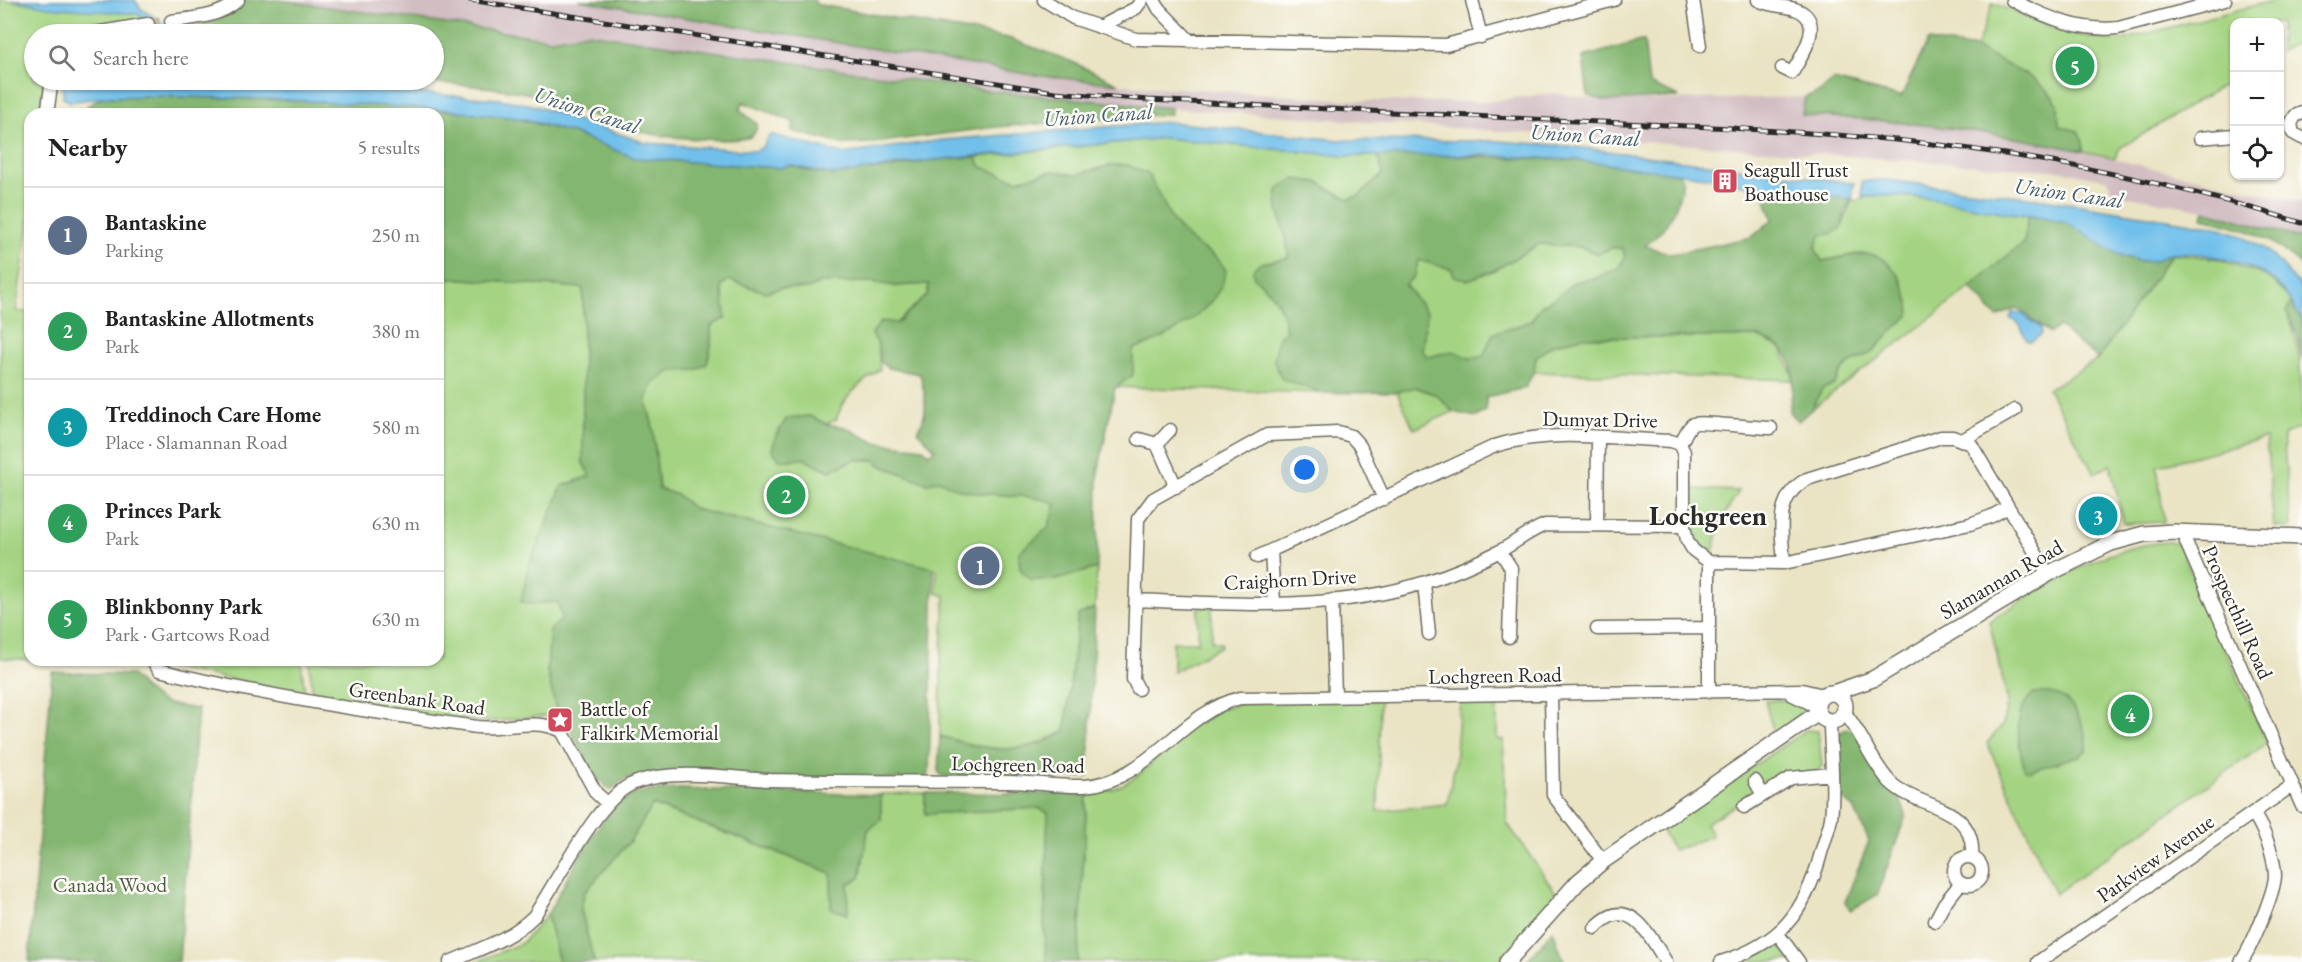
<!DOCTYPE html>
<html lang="en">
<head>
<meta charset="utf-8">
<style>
  :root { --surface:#fff; --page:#f2f2f2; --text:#222; --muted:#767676; --line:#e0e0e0; --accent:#111827 }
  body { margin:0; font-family:"EB Garamond",serif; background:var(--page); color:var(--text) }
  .controls { position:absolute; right:18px; top:18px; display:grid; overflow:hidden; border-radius:12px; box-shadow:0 2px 4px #0004 }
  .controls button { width:54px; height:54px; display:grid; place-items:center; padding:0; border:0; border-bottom:2px solid var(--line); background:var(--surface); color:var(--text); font:30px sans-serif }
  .you { position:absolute; left:1305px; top:470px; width:21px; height:21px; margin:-15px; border:4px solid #fff; border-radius:50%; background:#1a73e8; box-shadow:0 0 0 9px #1a73e833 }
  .badge { display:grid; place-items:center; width:39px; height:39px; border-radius:50%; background:var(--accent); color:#fff; font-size:20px; font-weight:700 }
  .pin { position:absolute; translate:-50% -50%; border:3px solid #fff; box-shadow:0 2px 6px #0006 }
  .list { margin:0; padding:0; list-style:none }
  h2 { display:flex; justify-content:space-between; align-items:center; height:78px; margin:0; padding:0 24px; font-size:26px }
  h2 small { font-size:20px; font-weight:400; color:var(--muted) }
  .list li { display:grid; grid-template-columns:39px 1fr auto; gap:18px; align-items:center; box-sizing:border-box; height:96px; padding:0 24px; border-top:2px solid var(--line) }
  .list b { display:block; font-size:22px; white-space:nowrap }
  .list p { margin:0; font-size:20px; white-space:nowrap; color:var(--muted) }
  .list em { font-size:20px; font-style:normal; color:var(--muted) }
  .icon { flex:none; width:33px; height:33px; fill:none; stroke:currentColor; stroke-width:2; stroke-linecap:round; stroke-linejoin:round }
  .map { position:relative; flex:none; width:2302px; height:962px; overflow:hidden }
  .search { position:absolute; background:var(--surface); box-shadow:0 2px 4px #0004; left:24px; top:24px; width:420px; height:66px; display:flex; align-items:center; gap:15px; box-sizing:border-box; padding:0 21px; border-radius:33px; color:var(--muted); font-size:22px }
  .panel { position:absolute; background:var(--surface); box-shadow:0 2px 4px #0004; left:24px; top:108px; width:420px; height:558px; border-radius:18px }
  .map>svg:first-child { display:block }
  .industrial { fill:#d2bec2 }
  .green { fill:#a4d482; stroke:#688056; stroke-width:1.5 }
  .forest { fill:#83b670; stroke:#57704e; stroke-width:1.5; fill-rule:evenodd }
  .water { fill:#71c0eb; stroke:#4e768b; stroke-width:1.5 }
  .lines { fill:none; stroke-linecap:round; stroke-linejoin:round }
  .minor-tunnel { stroke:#c4bfa5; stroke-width:12; stroke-dasharray:12 6; stroke-linecap:butt }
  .minor-casing { stroke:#6e6c61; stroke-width:15 }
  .major-casing { stroke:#6e6c61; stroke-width:18 }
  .minor { stroke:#fff; stroke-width:12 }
  .major { stroke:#fff; stroke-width:15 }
  .rail-casing { stroke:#2b2b2b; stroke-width:5 }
  .rail { stroke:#fdfcf7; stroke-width:3; stroke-dasharray:9; stroke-linecap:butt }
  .labels { text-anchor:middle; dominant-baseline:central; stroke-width:5; stroke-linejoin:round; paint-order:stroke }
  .poi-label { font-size:21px; fill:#2b2b2b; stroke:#fdfcf7; text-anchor:start }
  .street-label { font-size:21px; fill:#2b2b2b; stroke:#fdfcf7 }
  .park-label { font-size:21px; fill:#4f5e45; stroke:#fdfcf7 }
  .water-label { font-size:22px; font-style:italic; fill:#445f6e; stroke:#fdfcf7 }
  .district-label { font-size:27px; font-weight:bold; fill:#2b2b2b; stroke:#fdfcf7 }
</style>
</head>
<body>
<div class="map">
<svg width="2302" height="962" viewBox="0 0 2302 962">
  <rect width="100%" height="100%" fill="#fdfcf7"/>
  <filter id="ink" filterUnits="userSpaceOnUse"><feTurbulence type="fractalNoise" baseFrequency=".0167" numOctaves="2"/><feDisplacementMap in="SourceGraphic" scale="12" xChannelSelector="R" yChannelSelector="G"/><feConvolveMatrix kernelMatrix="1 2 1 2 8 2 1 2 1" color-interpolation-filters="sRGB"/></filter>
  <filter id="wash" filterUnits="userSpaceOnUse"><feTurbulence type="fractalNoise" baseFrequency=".008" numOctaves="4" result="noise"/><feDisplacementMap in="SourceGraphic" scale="24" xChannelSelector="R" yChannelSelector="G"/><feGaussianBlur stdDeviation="1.35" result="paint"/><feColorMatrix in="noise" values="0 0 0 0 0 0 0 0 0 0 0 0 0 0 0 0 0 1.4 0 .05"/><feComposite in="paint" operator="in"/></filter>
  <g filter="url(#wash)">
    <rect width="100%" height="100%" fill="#eae4c4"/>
    <path class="industrial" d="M280,0H692L1008,38L1070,61L1119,84L1365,101L1486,102L1553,93L1607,101L1805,97L1802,115L1883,119L2008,135L2296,201L2302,203V239L2205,210L2112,193L2108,180L2063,171L1171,108L990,91L587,33L552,39Z"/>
    <path class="green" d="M0,0L112,10L137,14L146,19L82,30L74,34H34V80H44L40,114H30V214L16,311L30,313V660L0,658Z
      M2276,0H2302V39L2280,52V22H2234V79L2120,148L2115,158L2008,135L1883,119L1802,115L1805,97L1820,92L1833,80L1901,97L1928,41L1976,48L1993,3C2035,21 2076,40 2122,40Z
      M1165,138L1345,156H1378L1383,174L1359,196L1348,199L1317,182L1293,180L1277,191C1275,215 1289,232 1288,258L1261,263L1254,277C1296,313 1286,330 1282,379L1322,393L1115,387L1123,381L1133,349L1150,344L1217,258L1192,242L1174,223L1148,175L1127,165H1112L1075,175L1054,171L1017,180L981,167L976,157Z
      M1876,194L1945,200L2028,216L2024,242L1978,282L1812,409L1822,389L1835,384C1845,357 1858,364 1874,350C1886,339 1895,326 1909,316L1856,254L1822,261L1815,248L1821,234L1842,228L1852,199L1857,201Z
      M1539,244L1581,247L1598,254L1611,248H1623L1625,258L1619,268L1594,279L1574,282L1560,295L1541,306L1531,321L1493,334L1483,357L1469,358L1453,351L1428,357L1422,351L1427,313L1405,285L1415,275L1418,259L1452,269L1467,280L1495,270Z
      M2172,253L2219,259L2266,276L2292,301L2287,311C2302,353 2302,382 2302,427L2283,435L2291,528L2274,527L2266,438L2157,466L2164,522L2124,524L2110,464L2094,474L2048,389L2098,359Z
      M438,277L583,288V463L590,476L562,486L550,520L545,602H558L562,619L547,670L557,715L494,721H455L313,697L309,660H438Z
      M729,280L765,292L781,288L808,289L820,283L873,282L894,286L929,284L927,295L896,323H890L872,333L878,344L880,369C860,384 844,395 836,420L826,424L810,416L787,418L780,460L805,459L830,471L854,460H875L882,466L927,483L940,480C973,503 1020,488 1057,504L1048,528L1019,553L1020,569L1055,580L1097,568L1095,608L1078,615L1065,731C1021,758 987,750 940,736L941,664L945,596L936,593L937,569L694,509L677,495L659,489L653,428L646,400L653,383L671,371L696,370L711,346V325L724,299L721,286Z
      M1581,337H1759L1781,348L1795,380L1534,372L1536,357L1552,345Z
      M1415,387L1437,395L1453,412L1414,429L1397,392Z
      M1690,489L1739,491L1722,519L1712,555C1688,542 1690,512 1690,489Z
      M2169,542L2177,544L2181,550L2267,743L2055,894L1987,743L2002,726L2008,702L1989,621C2043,588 2103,545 2169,542Z
      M1198,607H1212V642L1221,643V646L1173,672V642H1198Z
      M37,660H143L139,664Z
      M157,660H301L305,694L169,667Z
      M1797,700L1805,707L1804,712L1774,734L1765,701Z
      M1380,701L1378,811L1447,804L1455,764L1460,701L1497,702V739L1503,740L1507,823L1556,893L1519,940L1498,962H1078L1087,794C1145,791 1164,739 1207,715C1248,692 1332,701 1380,701Z
      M1806,730L1818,731L1822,766L1817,771L1755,793L1706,823L1712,836L1673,850L1661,829Z
      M925,793L926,814L1038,808L1048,813L1044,929L1047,962H594L581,910L584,893L631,840L652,805L831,873V908L847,914L848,884L860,878L868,830L881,820V794Z
      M547,915L559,962H476L522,943Z
      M1774,944L1780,946L1791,960L1754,962L1752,957Z"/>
    <path class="forest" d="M245,0H280L551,39L587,33L990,91L1171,108V114L996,127L873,143L842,144L792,131L794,122L743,102L740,110L757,124C756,129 756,133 752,136C739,144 664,137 647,133C605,124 567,101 525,93C471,83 414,82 360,80H434V34H214L195,33L187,26C210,22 230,19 245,0Z
      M578,0H815V4L1008,38L1070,61L1119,84L1033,75Z
      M1644,40L1649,84L1679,97L1607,101L1588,96L1583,57Z
      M1928,41L1976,48L2034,79L2049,92L2058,104L2059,126L2078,131L2083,141V151C1990,131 1897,120 1802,115L1805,97L1820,92L1833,80L1901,97Z
      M143,96L328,101L504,115L572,133L635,158L780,168L789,165L819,174L892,168L934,160L976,157L981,167L1017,180L1054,171L1075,175L1112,165H1127L1148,174L1174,223L1192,242L1217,258L1226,270C1221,309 1166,340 1133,349V375L1115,388L1098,473L1097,568L1055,580H1031L1020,569L1019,552L1048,528L1056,504C1020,488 973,503 940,480L927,483L882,466L875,460H854L830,471L805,459L780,460L772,450L776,435L787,418L810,416L826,424L845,427L874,442L923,448L929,454L935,449L917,431C930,414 925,393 920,374L888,368L880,361L878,344L872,334L881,321L897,323L927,295L929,284L894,286L873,282L820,283L808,289L781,288L765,292L729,280L721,285L726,318L711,326V346L707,364L696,370L671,371L653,383L646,400L653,428L659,489L677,495L694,509L934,568L929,773L923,779L637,777L624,780L610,790L595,776L570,729L557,715L547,670L550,630L562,619L558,602L527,604L521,601L529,565L562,486L590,476L583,463V288L438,277V114H87V106L103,97Z
      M1424,155L1575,160L1679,173L1683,180C1677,210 1670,226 1645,246L1672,254L1752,237L1773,219L1761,187L1852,199L1845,212L1842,228L1831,234L1821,235L1815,248L1822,261C1839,260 1856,251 1873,255C1895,260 1913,296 1909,316C1895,326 1886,339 1874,350C1858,364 1845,357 1835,384L1822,389L1812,409L1798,421L1789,411C1793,391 1799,363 1780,347C1775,343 1765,340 1759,337H1581L1552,345L1536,357L1534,372L1525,388L1486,397V411L1476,417L1453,412L1437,395L1415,387L1397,392L1322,393L1282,379L1274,362L1278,337L1286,331C1283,305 1273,293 1254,277L1253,269L1261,263L1288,258C1289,232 1275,215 1277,191L1293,179L1317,182L1348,199L1359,196L1383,174L1378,156ZM1539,244L1581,247L1598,254L1611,248H1623L1625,258L1618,268L1594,279L1574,282L1560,295L1541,306L1531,321L1493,334L1483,357L1469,358L1453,351L1428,357L1422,351L1427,313L1405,285L1415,275L1418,260L1452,269L1453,276L1467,280L1495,270Z
      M2205,210L2302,239V267C2274,237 2242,227 2203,218Z
      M2028,216C2041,217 2053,218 2065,223C2092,233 2110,257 2141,261C2153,262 2161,255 2172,253L2098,359L2059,327L2050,333L2017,308L1997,317L1970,287L2024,242Z
      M2292,301L2302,321V360L2297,335L2287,311Z
      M1095,608L1088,777L980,778L942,776L938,771L940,736C987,750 1021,758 1065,731L1078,615Z
      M52,672L132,675C157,703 160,704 198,709L179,962H29Z
      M2034,693C2040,693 2048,692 2054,694C2074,698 2088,732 2087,750L2079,756L2032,770H2025C2018,746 2012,710 2034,693Z
      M1846,729L1855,731L1899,796L1906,815L1877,895L1851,910L1845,902L1869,841L1854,808C1830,797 1837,762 1836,740L1839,733Z
      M679,789L881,795V820L868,830L860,878L848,884V914L831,909V873L653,805L631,840L584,893L581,910L594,962H559L547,915C565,885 598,813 629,797C644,789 663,790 679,789Z
      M925,793L1087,794L1078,962H1047L1044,929L1048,813L1038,808L925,814Z
      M1553,930L1564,962H1526Z"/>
    <path class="water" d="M12,0H135L141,9L182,34H171L137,14L48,7Z
      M63,80L209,83C234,76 263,79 289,84L499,99L532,105L646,143L756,151L763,147L769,136L773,135L843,154L943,140L1169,122L1340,140L1497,141L1568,146L1854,183L1852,199L1736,184L1737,175L1715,172L1713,178L1575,160L1486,155L1345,156L1165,138L934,160L833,175L789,165L780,168L635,158L572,133L524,119L449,110L272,99L143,96L103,97L71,102L63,98Z
      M1885,180L2043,199L2216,227L2238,234L2267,250L2298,284L2302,290V321C2293,304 2282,285 2265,275C2240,261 2201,251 2172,253C2165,254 2162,258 2156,260C2147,263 2137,260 2129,258C2105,252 2088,232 2065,223C2046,215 2023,215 2002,212C1960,205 1904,190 1862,197V181Z
      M2013,312L2022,314L2041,328L2042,334L2032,341H2027L2020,325L2010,318Z"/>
  </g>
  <g filter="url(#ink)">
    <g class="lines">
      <path class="minor-tunnel" d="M148,24L171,21"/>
      <defs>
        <path id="minor" d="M1044,0L1073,18L1136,39L1446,45L1614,0
          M1154,0L1159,9L1190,41
          M1472,0L1481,37
          M1693,0L1700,46
          M1758,0C1771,7 1782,5 1795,9C1827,20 1802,55 1792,73L1782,68
          M2012,0C2045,17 2081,32 2118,28L2225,0
          M171,21C195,18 220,17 238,0
          M1099,27L1136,8L1142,0
          M89,34L148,24
          M2302,113L2295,116L2291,124L2293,133L2302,138
          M47,114L52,80
          M2200,138L2234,135
          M1139,439L1157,444L1170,430
          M1964,439L2015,410
          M1157,444L1176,487
          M1680,444C1684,438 1687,428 1693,424C1698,421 1758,428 1771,428
          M1597,525L1598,438
          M2186,532V542L2302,806
          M1271,551L1274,603
          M1500,551L1511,568L1509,637
          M1257,557L1495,446C1550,428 1613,439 1671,441L1680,444L1684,452V526L1687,540L1693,550L1709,562L1784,563L1970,524L1992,516L2008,507
          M1709,562V692
          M1784,563C1782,531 1773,498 1807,479L1941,437H1953L1971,444L2048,574
          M1424,583L1429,634
          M1136,600C1232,604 1333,612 1426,582C1451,574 1475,564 1498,552C1514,544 1527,532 1545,525L1684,526
          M1332,600L1335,696
          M1597,629L1709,628
          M152,660L159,670C263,696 370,712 477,727C506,730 535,717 562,731L596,793L607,803
          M1138,689L1133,679L1138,519L1153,499L1267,435L1338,432L1351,436L1360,446L1384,499
          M1551,694L1553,795L1603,861
          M1791,694L1816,706
          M1844,712C1862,733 1871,762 1890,782C1918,810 1976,803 1972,857
          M1755,781L1763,795
          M1744,807L1791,778L1831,774
          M1954 871a14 14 0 1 1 28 0a14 14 0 1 1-28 0Z
          M1935,921L1944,904L1960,884
          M1595,928C1629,892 1649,935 1666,962
          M1778,934L1799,962
          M450,962C479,949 511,939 534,916C556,883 597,801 630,785C665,767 731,778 770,780C849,782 928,781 1007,782C1032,782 1059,787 1084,786C1148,782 1180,713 1240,698L1802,690L1823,695
          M1721,962C1781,943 1805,913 1821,853C1824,842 1829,830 1831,818C1835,787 1830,753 1830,721
          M2038,962L2293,785
          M2241,962C2251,948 2275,892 2275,875C2274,855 2264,829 2253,813"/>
        <path id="major" d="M1817 707a14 14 0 1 1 28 0a14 14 0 1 1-28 0Z
          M1833,693L1873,679L2048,574L2111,543L2144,534L2173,532L2302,537
          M1507,962L1578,882L1603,861L1818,713"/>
      </defs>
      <use href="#minor" class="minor-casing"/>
      <use href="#major" class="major-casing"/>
      <use href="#minor" class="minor"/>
      <use href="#major" class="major"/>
      <defs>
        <path id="rail" d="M470,0L1055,92L1148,100C1283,107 1417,114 1551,120C1666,125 1781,129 1896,140C2033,154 2170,182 2302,223"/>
      </defs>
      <use href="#rail" class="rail-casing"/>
      <use href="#rail" class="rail"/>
    </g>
  </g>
  <defs>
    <symbol id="building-square" viewBox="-11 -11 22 22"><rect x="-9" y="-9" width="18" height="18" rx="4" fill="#d1495b" stroke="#fdfcf7"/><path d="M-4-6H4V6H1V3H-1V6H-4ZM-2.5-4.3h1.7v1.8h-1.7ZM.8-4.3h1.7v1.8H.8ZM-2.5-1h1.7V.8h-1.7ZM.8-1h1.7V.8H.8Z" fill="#fff"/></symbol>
    <symbol id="sight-square" viewBox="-11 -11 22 22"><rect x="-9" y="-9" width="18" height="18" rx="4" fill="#d1495b" stroke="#fdfcf7"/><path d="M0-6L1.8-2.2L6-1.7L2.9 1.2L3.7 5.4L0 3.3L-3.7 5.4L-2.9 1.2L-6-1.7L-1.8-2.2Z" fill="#fff"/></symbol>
  </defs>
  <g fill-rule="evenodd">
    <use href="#building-square" x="1710" y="166" width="30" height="30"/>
    <use href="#sight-square" x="545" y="705" width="30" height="30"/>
  </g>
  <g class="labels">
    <g class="poi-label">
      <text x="1744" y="169">Seagull Trust<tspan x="1744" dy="24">Boathouse</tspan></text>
      <text x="580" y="708">Battle of<tspan x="580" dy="24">Falkirk Memorial</tspan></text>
    </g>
    <g class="street-label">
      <text transform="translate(1600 419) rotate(1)">Dumyat Drive</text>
      <text transform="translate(1290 579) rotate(-3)">Craighorn Drive</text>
      <text transform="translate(2001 579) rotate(-30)">Slamannan Road</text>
      <text transform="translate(2238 612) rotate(66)">Prospecthill Road</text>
      <text transform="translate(1495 675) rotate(-1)">Lochgreen Road</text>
      <text transform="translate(417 698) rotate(8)">Greenbank Road</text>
      <text transform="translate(1018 764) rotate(1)">Lochgreen Road</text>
      <text transform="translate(2155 858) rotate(-35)">Parkview Avenue</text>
    </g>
    <g class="park-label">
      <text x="110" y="884">Canada Wood</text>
    </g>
    <g class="water-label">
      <text transform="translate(587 110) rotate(18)">Union Canal</text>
      <text transform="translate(1098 115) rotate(-4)">Union Canal</text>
      <text transform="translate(1585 135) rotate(4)">Union Canal</text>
      <text transform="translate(2069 193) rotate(8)">Union Canal</text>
    </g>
    <g class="district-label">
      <text x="1708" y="515">Lochgreen</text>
    </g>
  </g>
</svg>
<div class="controls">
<button>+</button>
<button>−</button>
<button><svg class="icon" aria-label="locate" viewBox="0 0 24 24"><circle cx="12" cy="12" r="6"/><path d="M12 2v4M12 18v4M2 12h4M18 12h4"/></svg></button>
</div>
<div class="you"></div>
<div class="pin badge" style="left:980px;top:566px;background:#5c6f8a">1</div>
<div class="pin badge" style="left:786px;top:495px;background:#2e9e5b">2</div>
<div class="pin badge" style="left:2098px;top:516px;background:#0f9aa8">3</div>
<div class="pin badge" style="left:2130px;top:714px;background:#2e9e5b">4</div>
<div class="pin badge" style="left:2075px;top:66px;background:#2e9e5b">5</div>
<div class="search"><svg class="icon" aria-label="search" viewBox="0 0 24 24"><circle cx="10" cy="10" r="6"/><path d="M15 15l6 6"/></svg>Search here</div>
<section class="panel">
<h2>Nearby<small>5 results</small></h2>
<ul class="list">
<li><span class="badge" style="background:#5c6f8a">1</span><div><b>Bantaskine</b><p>Parking</p></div><em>250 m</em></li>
<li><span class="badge" style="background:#2e9e5b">2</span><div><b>Bantaskine Allotments</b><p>Park</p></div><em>380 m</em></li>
<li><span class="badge" style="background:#0f9aa8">3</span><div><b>Treddinoch Care Home</b><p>Place · Slamannan Road</p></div><em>580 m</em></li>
<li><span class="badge" style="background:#2e9e5b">4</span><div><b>Princes Park</b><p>Park</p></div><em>630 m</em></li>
<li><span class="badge" style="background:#2e9e5b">5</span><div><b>Blinkbonny Park</b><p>Park · Gartcows Road</p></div><em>630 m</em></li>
</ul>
</section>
</div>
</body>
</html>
